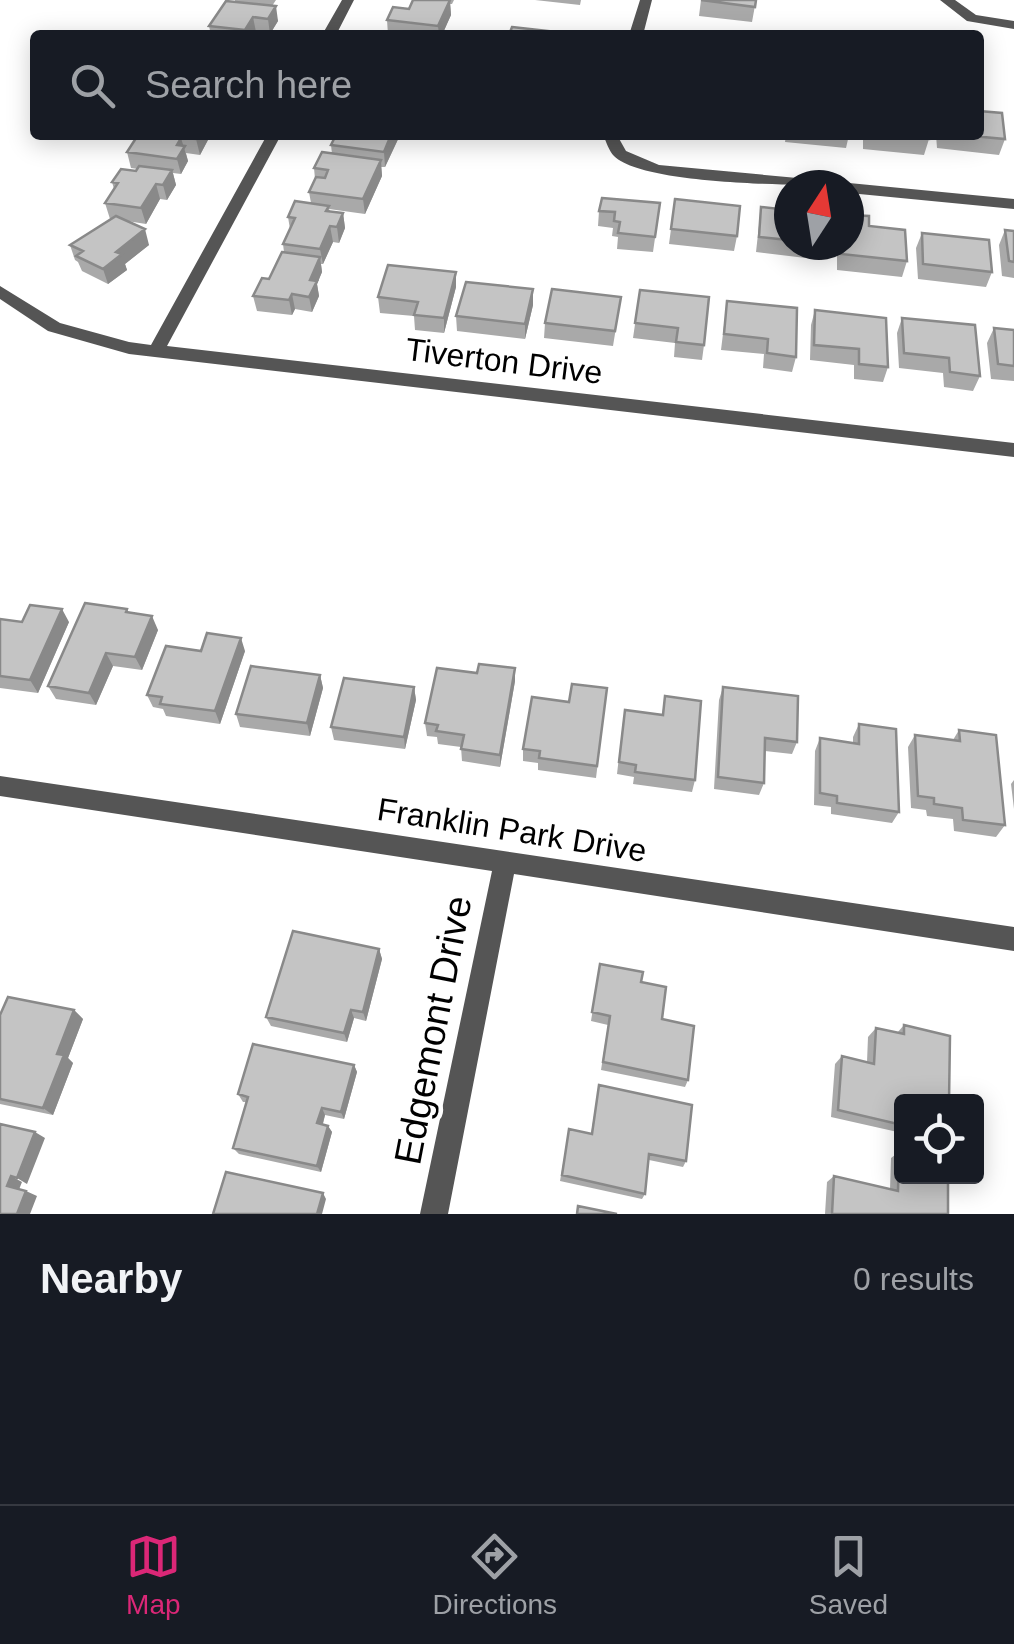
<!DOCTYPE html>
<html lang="en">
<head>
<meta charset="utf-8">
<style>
  :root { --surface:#171b24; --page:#20242c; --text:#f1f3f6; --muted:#9ea1a6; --line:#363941; --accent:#db2777 }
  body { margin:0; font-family:Arial,sans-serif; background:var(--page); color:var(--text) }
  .controls { position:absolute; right:30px; bottom:30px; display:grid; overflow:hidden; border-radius:10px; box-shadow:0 5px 25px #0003 }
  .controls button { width:90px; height:90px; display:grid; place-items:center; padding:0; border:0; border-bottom:2px solid var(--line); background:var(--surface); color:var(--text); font:50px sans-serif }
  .compass { position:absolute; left:774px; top:170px; width:90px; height:90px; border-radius:50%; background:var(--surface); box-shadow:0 5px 25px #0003; rotate:12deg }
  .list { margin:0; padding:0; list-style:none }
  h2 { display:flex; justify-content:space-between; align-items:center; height:130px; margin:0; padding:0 40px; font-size:42px }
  h2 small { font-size:32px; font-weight:400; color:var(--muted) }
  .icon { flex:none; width:55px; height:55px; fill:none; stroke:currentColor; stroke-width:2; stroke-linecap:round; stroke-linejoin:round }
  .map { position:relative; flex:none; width:1014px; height:1214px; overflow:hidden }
  .search { position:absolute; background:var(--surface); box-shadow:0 5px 25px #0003; left:30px; right:30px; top:30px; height:110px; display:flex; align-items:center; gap:25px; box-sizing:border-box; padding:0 35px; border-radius:10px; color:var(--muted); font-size:38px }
  .sheet { height:290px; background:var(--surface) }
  nav { display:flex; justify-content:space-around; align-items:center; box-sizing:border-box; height:140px; border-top:2px solid var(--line); background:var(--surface); font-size:28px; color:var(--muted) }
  nav a { display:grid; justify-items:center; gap:5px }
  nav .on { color:var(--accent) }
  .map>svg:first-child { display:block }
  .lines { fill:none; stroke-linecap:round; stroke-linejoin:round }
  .minor { fill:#555; fill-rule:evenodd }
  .wall { fill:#a9a9a9 }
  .shaded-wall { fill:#898989 }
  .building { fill:#c4c4c4; stroke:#898989; stroke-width:2.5 }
  .labels { text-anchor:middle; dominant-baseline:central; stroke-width:9; stroke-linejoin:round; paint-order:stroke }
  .street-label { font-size:32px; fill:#000; stroke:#fff }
  .near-street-label { font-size:38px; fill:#000; stroke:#fff }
</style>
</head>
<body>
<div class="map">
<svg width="1014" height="1214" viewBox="0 0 1014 1214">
  <rect width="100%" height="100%" fill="#fff"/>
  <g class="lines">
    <path class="minor" d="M342,0H354L336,35H322Z
      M640,0H652L643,35H629Z
      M940,0H955L976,15L1014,21V29L967,21Z
      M267,135H281L167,346L1014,443V457L129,354L48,331L0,299V286L60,323L129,342L151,345Z
      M603,135H617L626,151L659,165L819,180L827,185C787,185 642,184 614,156C609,151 606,141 603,135Z
      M849,183L1014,199V209L849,193V185H843Z
      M0,776L1014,927V951L514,874L448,1214H420L492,871L0,796Z"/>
  </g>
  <path class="wall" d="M235,0H276L272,6L278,21L270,34L256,32L254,35H211L209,26L235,2Z
    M413,0H454L452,4H450L451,15L442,35H388L387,20L409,9Z
    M535,0H581L580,5Z
    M701,0H756L752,22L699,16Z
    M138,135L209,138L200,155L186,153L188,161L181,174L173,173L176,185L167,200L160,199L146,224L127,221L149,245L125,264L127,270L108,284L82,271L78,262L75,260L70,245L110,219L105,203L114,189L112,182L138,169L131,168L127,152Z
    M336,135H400L385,167H381L382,176L365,214L329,209L330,211L343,213L345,228L339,243L333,242L323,264H321L322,272L317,284L319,296L312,312L295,309L292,315L257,311L253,296L269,279L284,252L283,244L290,229L288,217L311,203L309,192L315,179L314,168L332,154L331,145Z
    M786,135H849L846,148L785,142Z
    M863,135H929V139L924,155L863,149Z
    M936,135H979L1005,139L999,155L937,148Z
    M675,199L737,236L734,251L669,244Z
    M660,203L653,252L617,249L618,237L612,236L613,228L598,226L599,211Z
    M761,207L789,210V245H826L822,260L756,252Z
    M869,226L907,261L902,277L837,270V245H849Z
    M1005,230L1014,231V278L1002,276L999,245Z
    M922,233L992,272L986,287L918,279L916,248Z
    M456,272V287L444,333L415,330L414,316L380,313L378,297Z
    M533,289V305L525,339L457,331L456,316Z
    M640,290L704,345L702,360L674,357L675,343L633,338Z
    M621,297L613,346L544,338L545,323Z
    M727,301L796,357L792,372L763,368L764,354L721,350Z
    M815,310L888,367L883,382L854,379V365L810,360L811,325Z
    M902,318L980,376L973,391L944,387L943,373L899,368L897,333Z
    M994,328L1014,330V381L991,379L987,343Z
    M127,609L129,613L158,630L142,670L113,666L96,705L56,699L48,686Z
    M0,619L22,622H69L38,693L0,688Z
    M201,651H245L220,724L166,716L163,709L153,707L147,695Z
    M515,668V681L500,767L462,761L461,747L438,744L437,737L427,736L425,723L477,673Z
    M320,675L323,688L310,736L240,727L236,714Z
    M414,687L416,700L405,749L334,740L331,727Z
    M723,687L797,742L792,754L765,751L764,783L759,795L714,789L719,700Z
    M607,688L596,778L538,770V763L523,761V749L569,702Z
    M665,696L695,780L692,792L633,784L634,777L617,774L623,722L662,715Z
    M859,724L899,812L892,823L831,814V807L814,805L815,751L820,738L853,743V737Z
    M959,730L1005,825L996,837L954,831L953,819L927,816L926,810L911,808L908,747L915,735L953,740Z
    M1014,780V809L1011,784Z
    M379,949L382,959L366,1021L354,1018L347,1042L271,1026L266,1017Z
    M600,964L641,982L662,1019L688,1080L685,1087L601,1070L608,1025L591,1021Z
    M74,1010L83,1019L68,1058L73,1063L53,1115L0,1104V1015Z
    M904,1025L902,1133L831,1117L835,1064L842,1056L867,1062L868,1037L876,1028L897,1033Z
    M354,1065L357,1072L344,1119L325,1115L323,1124L328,1126L332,1132L321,1172L239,1154L233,1148L247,1102H243L238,1094Z
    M599,1085L686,1161L683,1167L649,1160L645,1194L642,1199L560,1181L569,1129L591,1134Z
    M899,1152L948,1214H825L827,1182L834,1176L890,1190L891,1158Z"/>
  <path class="shaded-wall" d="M450,0L451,15L442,35H439L438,26Z
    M276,6L278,21L270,34L268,19Z
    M253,17L256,32L254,35H245V30Z
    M198,135H208L209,138L200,155L196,139Z
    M391,135H400L385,167L384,152Z
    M181,138L188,161L181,174L177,159V145Z
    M381,160L382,176L365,214L363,199Z
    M172,170L176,185L167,200L163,185Z
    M156,184L160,199L146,224L141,208Z
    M343,213L345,228L339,243L337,227Z
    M330,226L333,242L323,264L320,249Z
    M145,229L149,245L125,264L127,270L108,284L103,269L116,252Z
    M320,257L322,272L317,284L319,296L312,312L309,297L310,280Z
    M456,272V287L444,333V318Z
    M533,289V305L525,339V324Z
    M292,294L295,309L292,315L289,300Z
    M62,609L69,622L38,693L30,680Z
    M152,616L158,630L142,670L135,657Z
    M241,638L245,651L220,724L215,711Z
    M106,653L113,666L96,705L89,693Z
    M515,668V681L500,767V755Z
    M320,675L323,688L310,736L307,723Z
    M414,687L416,700L405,749L404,737Z
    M379,949L382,959L366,1021L363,1012Z
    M74,1010L83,1019L68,1058L73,1063L53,1115L43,1108L57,1054Z
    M351,1010L354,1018L347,1042L344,1033Z
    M354,1065L357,1072L344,1119L341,1112Z
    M322,1108L325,1115L321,1130L317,1123Z
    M328,1126L332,1132L321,1172L317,1166Z
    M35,1132L45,1138L27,1184L17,1178Z
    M11,1176L22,1182L18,1192L7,1186Z
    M26,1191L37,1196L30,1214H17Z
    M323,1193L326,1199L322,1214H317Z"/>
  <path class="building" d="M413,0H450L438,26L387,20L393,7L409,9Z
    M701,0H756L755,7Z
    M226,1L276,6L268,19L253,17L245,30L209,26Z
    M512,27L566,33L565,35H509Z
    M400,32L425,35H399Z
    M979,111L1002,113L1005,139L962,135H979Z
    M138,135H198L196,139L181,138L177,145L185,146L177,159L127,152Z
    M336,135H391L384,152L331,145Z
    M885,135H929V139Z
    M322,152L381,160L363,199L309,192L316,177L325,178L328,170L314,168Z
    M139,166L172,170L163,185L156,184L141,208L105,203L118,183L112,182L121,169L136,171Z
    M602,198L660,203L655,237L618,233L620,222L614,221L615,212L599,211Z
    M675,199L740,206L737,236L671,229Z
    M295,201L329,206L326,211L343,213L337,227L330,226L320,249L283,244L295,218L288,217Z
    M761,207L789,210V240L759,237Z
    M849,215L869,216V226L905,230L907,261L841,254V245H849Z
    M116,216L145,229L116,252L122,254L103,269L76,256L83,251L70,245Z
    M1005,230L1014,231V262L1009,261Z
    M922,233L989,240L992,272L923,264Z
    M282,252L320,257L310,280L317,281L309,297L292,294L289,300L253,296L262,278L269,279Z
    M388,265L456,272L444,318L414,315L418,302L378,297Z
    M466,282L533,289L525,324L456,316Z
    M552,289L621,297L615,331L545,323Z
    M640,290L709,297L704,345L676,342L678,328L635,323Z
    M727,301L797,308L796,357L767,353L768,339L724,334Z
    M815,310L886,318L888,367L859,364V349L814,345Z
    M902,318L975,325L980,376L950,372L949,358L904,353Z
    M994,328L1014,330V366L998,364Z
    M85,603L127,609L126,612L152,616L135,657L106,653L89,693L48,686Z
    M30,605L62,609L30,680L0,676V619L22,622Z
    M207,633L241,638L215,711L160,704L162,697L147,695L166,646L201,651Z
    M479,664L515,668L500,755L461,749L464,735L436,731L438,725L425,723L437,668L477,673Z
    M251,666L320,675L307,723L236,714Z
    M344,678L414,687L404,737L331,727Z
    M572,684L607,688L597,766L539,758L540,751L523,749L532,697L569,702Z
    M723,687L798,696L797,742L765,738L764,783L718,777Z
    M665,696L701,701L695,780L635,772L636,765L619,762L625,710L663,715Z
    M859,724L896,729L899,812L837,803V796L820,793V738L859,744Z
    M959,730L996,735L1005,825L963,820L962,808L934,804V798L918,796L915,735L960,741Z
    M293,931L379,949L363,1012L351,1010L344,1033L266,1017Z
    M600,964L643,972L641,982L666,987L662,1019L694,1026L688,1080L603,1062L610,1016L592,1012Z
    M8,997L74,1010L57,1054L64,1055L43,1108L0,1099V1015Z
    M904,1025L950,1036L949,1102H902V1125L838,1110L842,1056L874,1064L876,1028L904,1034Z
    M253,1044L354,1065L341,1112L322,1108L317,1123L328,1126L317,1166L233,1148L248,1097L238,1094Z
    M599,1085L692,1105L686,1161L649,1154L645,1194L562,1175L569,1129L592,1134Z
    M0,1124L35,1132L17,1178L11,1176L7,1186L26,1191L17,1214H0Z
    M899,1152H902V1176H948V1214H832L834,1176L898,1191Z
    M226,1172L323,1193L317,1214H213Z
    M578,1206L617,1214H577Z"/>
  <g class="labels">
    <g class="street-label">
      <text transform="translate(504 361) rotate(7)">Tiverton Drive</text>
      <text transform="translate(512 830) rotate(9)">Franklin Park Drive</text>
    </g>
    <g class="near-street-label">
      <text transform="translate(433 1030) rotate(-79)">Edgemont Drive</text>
    </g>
  </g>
</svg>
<div class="controls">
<button><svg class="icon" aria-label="locate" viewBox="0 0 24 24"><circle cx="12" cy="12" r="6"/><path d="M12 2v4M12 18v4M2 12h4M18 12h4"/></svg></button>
</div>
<svg class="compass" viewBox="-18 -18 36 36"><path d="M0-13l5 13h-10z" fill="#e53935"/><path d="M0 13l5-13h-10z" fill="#9ea1a6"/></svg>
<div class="search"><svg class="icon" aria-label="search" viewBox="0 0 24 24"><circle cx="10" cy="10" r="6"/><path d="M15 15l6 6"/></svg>Search here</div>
</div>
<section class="sheet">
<h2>Nearby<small>0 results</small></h2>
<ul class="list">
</ul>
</section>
<nav>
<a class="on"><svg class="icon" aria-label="map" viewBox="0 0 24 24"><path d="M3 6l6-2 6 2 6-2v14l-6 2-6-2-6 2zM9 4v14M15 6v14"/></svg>Map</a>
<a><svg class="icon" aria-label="directions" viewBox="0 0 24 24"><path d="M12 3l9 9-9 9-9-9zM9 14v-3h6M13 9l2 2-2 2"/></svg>Directions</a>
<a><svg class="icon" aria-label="saved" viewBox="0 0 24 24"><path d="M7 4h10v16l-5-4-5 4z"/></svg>Saved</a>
</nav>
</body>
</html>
